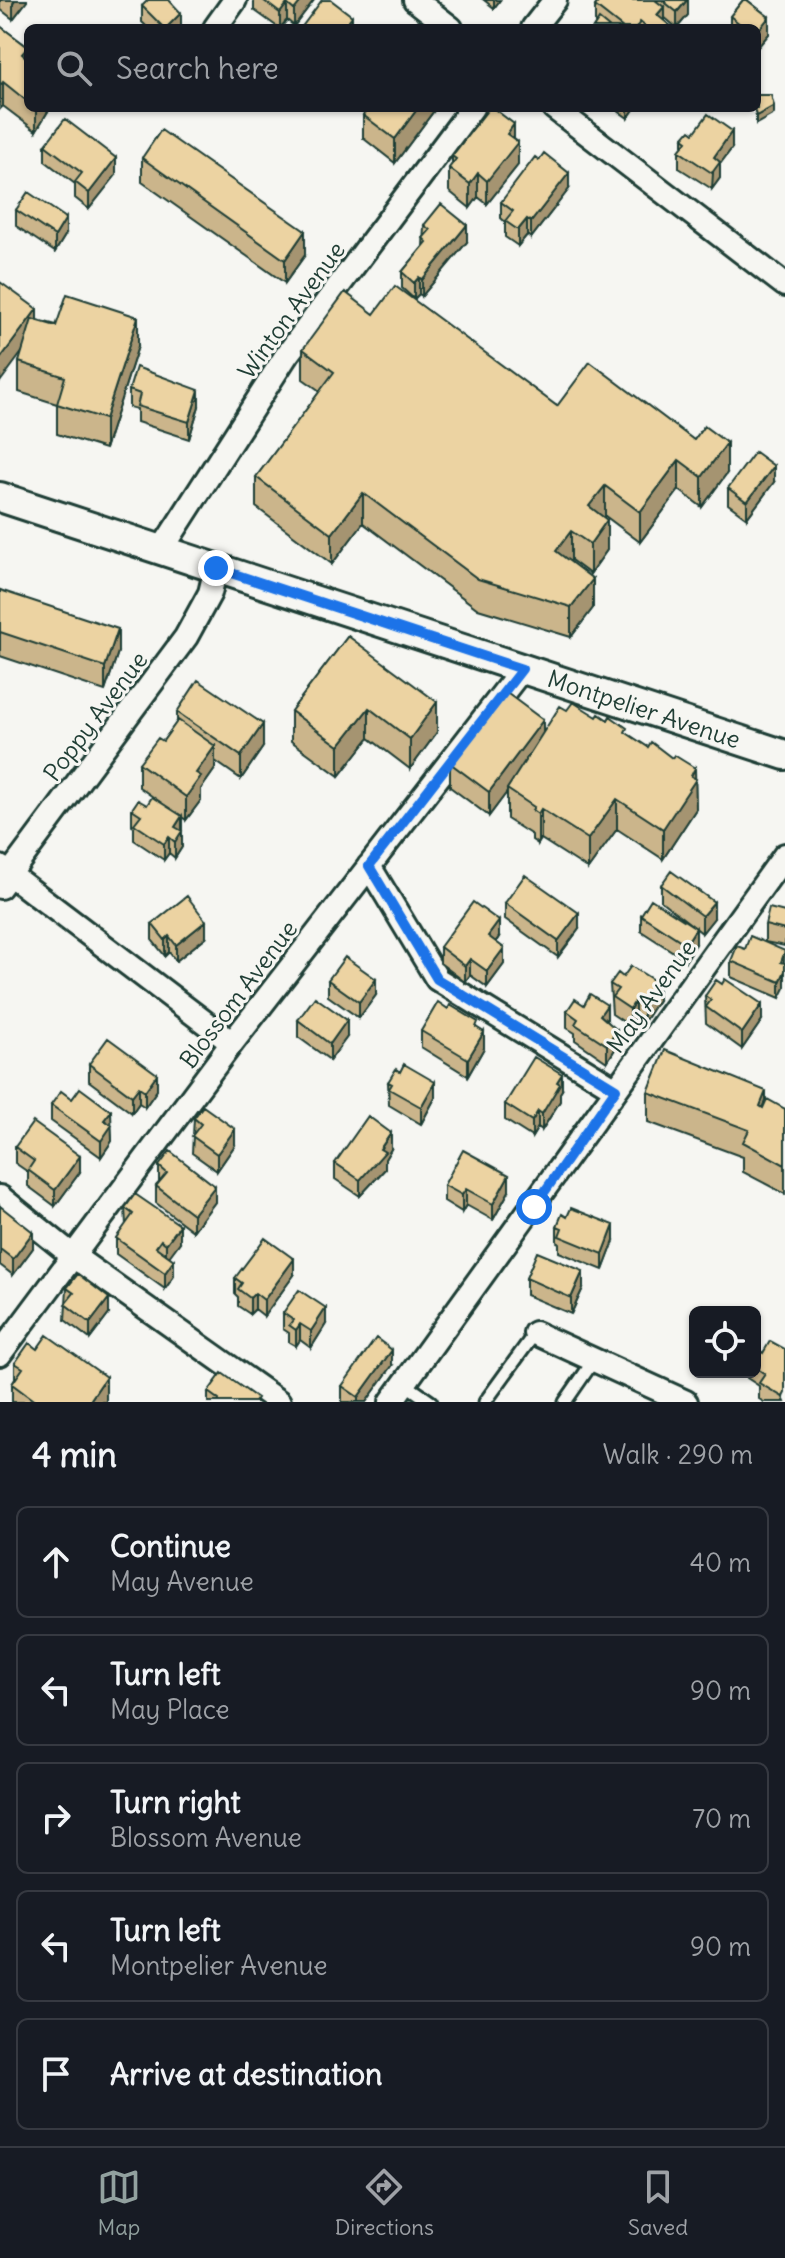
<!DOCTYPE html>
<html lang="en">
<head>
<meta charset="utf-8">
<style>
  :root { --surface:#171b24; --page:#20242c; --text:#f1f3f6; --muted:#9ea1a6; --line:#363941; --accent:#92a19f }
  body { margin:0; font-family:Delius,sans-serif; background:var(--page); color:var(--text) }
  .controls { position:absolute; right:24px; bottom:24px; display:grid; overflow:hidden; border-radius:12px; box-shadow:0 2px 6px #0004 }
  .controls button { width:72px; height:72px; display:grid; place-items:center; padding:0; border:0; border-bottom:2px solid var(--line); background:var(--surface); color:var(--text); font:40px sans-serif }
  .stop { position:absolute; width:24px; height:24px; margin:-18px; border:6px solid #1a73e8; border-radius:50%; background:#fff }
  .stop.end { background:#1a73e8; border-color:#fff; box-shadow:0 2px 8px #0008 }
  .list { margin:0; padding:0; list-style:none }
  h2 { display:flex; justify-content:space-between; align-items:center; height:104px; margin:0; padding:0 32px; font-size:34px }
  h2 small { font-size:26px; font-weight:400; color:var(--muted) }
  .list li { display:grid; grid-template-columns:52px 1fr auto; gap:24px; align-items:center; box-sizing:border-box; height:112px; margin:0 16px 16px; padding:0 16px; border:2px solid var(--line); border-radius:12px }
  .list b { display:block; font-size:30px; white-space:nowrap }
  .list p { margin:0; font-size:26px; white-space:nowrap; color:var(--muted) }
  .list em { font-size:26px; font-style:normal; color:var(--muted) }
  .icon { flex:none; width:44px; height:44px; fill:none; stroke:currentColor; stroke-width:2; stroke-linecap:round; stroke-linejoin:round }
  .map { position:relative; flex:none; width:785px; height:1402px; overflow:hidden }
  .search { position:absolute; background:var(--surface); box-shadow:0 2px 6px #0004; left:24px; right:24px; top:24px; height:88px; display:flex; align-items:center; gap:20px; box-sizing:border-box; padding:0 28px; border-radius:12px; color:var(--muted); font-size:30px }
  .sheet { height:744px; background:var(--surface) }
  nav { display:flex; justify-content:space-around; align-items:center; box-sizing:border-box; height:112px; border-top:2px solid var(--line); background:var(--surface); font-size:22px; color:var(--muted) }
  nav a { display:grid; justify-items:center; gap:4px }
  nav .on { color:var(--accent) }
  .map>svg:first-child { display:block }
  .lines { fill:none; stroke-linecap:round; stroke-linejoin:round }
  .service-casing { stroke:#1f3d34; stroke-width:17 }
  .minor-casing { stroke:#1f3d34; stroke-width:28 }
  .tertiary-casing { stroke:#1f3d34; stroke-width:34 }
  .service { stroke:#f6f6f2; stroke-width:11 }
  .minor { stroke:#f6f6f2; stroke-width:22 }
  .tertiary { stroke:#f6f6f2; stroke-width:28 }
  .wall { fill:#cbb58b; stroke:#1f3d34; stroke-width:2 }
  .shaded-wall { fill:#a59471; stroke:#1f3d34; stroke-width:2 }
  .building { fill:#ecd3a2; stroke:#1f3d34; stroke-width:2 }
  .route { stroke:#1a73e8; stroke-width:10 }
  .labels { text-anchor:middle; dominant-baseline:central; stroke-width:6; stroke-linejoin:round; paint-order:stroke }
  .street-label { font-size:24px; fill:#1f3d34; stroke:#f6f6f2 }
</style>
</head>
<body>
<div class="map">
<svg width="785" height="1402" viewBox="0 0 785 1402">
  <rect width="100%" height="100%" fill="#f6f6f2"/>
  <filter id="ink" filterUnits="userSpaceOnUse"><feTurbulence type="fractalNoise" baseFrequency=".0125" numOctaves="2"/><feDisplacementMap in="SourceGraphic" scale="16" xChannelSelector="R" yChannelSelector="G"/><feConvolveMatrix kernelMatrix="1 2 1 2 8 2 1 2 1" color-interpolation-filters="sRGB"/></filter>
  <g filter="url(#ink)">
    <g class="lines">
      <defs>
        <path id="service" d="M405,1384L431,1402
          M485,1402L535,1333
          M565,1402L594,1360"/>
        <path id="minor" d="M415,0L451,28
          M215,28L235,0
          M533,28L555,0
          M554,108L785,285
          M162,549L286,356L472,108
          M369,866L437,979L616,1089
          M0,867L232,1043
          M0,887L186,637L210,593L216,568
          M0,1197L73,1256L279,1402
          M535,1333L686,1402
          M0,1354L232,1043L522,669
          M391,1402L785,855"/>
        <g id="tertiary">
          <path id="s1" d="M0,497L785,755"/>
        </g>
      </defs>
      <use href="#service" class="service-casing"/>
      <use href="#minor" class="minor-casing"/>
      <use href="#tertiary" class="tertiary-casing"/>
      <use href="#service" class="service"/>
      <use href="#minor" class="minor"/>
      <use href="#tertiary" class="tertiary"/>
    </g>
    <path class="wall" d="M0,0H27V1L13,19L0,9Z
      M254,0H314L294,26L287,20L281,28H279L254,10Z
      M484,0H500L494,8Z
      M600,0H688V15L677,28L664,17V21L673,28H593L595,25V6Z
      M743,0H747L769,17V34L757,48V28H730V16Z
      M142,6L181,28H148L142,22Z
      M0,26L28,47V108H50L36,131L3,106Z
      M368,108H436L395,163L363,138V115Z
      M614,108H635L628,118Z
      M694,133L732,148L720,164V178L712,189L679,168V151L683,146V138Z
      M514,139L518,165L487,204L478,197L470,208L449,191V168L452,164V156Z
      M45,145L116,175L89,209L75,198V184L45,161Z
      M142,158L305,255L285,283L142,182Z
      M569,189L531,238L527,235L518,246L505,237V222L501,218V202Z
      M16,210L66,234L55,252L16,226Z
      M424,225L467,242L422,296L419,294L414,299L402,288V272L423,247Z
      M374,314L557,406L727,473L702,507L679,490L640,542L605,516L603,517L607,550L590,574L571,560L570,562L593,608L571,637L478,609L363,523L332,564L256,507V477L320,391L303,379V349Z
      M37,320L138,346L105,449L57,434V404L19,392V362Z
      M129,390L199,406L189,439L137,422V409L129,407Z
      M774,482L747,518L728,504V488Z
      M0,590L118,652L105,691L0,656Z
      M348,636L437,732L410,769L369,738L339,776L291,741V711Z
      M567,710L597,717L627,734L695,778L696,809L663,859L617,829L588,869L541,839L538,844L532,840V835L507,819V792L489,816L450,787V763L543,733Z
      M177,712L263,747L241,779L215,761V769L201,789V800L186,820L182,817V847L175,858L169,853L164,860L134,840V827L132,826V809L147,805L167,807L139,787V763L163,741L177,722Z
      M661,885L714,918L702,933L661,901Z
      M505,903L579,929L558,957L505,919Z
      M785,912V946L765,942V925Z
      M641,915L696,944L686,960L641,931Z
      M152,924L206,937L176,961L169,952L165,956L152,940Z
      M499,937L496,942L504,964L487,987L470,975L465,982L440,963V947Z
      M745,949L785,951L780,998L731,977V961Z
      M328,980L376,995L359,1018L328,996Z
      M610,984L658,1000L643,1023L635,1018L630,1026L612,1014Z
      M705,996L762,1020L742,1049L706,1023Z
      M567,1011L607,1020L617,1046L607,1062L575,1040V1033L567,1028Z
      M298,1020L347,1037L330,1060L298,1037Z
      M478,1029L484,1048L468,1076L421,1047V1031Z
      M89,1064L157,1090L145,1107L139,1103L132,1113L89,1081Z
      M388,1082L435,1098L421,1124L389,1105Z
      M562,1090L560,1093V1101L542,1130L538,1127L532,1137L505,1120V1104Z
      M648,1092L766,1101L785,1109V1194L743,1172V1157L648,1122Z
      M72,1099L111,1124L112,1141L101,1157L51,1121V1105Z
      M194,1118L235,1145L217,1171L192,1153Z
      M15,1147L80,1172L55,1206L28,1186V1172L15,1163Z
      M391,1149L385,1159V1169L360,1196L335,1179V1163Z
      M159,1166L215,1202L193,1231L156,1203V1186L159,1183Z
      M444,1185L509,1191L493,1220L466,1205L462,1212L444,1201Z
      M0,1206L33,1248L13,1275L0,1265Z
      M125,1208L180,1242L169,1256L174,1276L165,1289L116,1254V1238L126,1225Z
      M557,1226L614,1241L603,1270L559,1252V1243L557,1242Z
      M294,1275L264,1316L255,1309L250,1314L238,1306V1297L235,1294V1278Z
      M526,1278L583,1288L571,1314L526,1295Z
      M67,1288L109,1314L90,1339L65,1320Z
      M283,1313L326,1324L311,1348L300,1340L296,1346L289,1342V1333L283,1329Z
      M755,1349L763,1353L785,1402H764L759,1399V1386L747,1378V1372H755Z
      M15,1363L106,1401V1402H12V1384L15,1379Z
      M392,1366L366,1402H342V1386Z
      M208,1392L257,1402H208Z"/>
    <path class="shaded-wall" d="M15,0H27V1L13,19V3Z
      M302,0H314L294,26V10Z
      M494,0H500L494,8Z
      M687,0H688V15L677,28V12Z
      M287,4V20L280,28V13Z
      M664,7V28L657,15Z
      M181,13V28H166Z
      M352,16V28H343Z
      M769,17V34L757,48V32Z
      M28,47V71L22,54Z
      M3,82V106L0,109V86Z
      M774,106V114L756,124V116Z
      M36,108H50L36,131Z
      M418,108H436L395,163V139Z
      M628,108H635L628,118Z
      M514,124V146L518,142V165L487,204V181L507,134Z
      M732,131V148L720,164V178L712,189L714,157Z
      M116,158V175L89,209V193Z
      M478,173V197L470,208V184Z
      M569,173V189L531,238V222Z
      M66,218V234L55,252V236Z
      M527,219V235L518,246V230Z
      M467,225V242L422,296V280Z
      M305,231V255L285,283V260Z
      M419,277V294L414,299V283Z
      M37,309V332L0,382V359Z
      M138,317V346L105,449V419Z
      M199,390V406L189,439V422Z
      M727,443V473L702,507V477Z
      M679,460V490L640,542V512Z
      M774,466V482L747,518V502Z
      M605,486V516L589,536V506Z
      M363,493V523L332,564V534Z
      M607,520V550L590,574V544Z
      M571,531V560L556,581V551Z
      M593,579V608L571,637V607Z
      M118,629V652L105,691V667Z
      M437,702V732L410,769V739Z
      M369,708V738L339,776V746Z
      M543,720V744L507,789V792L489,816V792Z
      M263,724V747L241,779V756Z
      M215,746V769L201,789V800L186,820V797L196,773Z
      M695,768L696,809L663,859V829Z
      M617,799V829L588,869V839Z
      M541,809V839L538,844V814Z
      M182,816V847L175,858V827Z
      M169,837V853L164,860V844Z
      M714,902V918L702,933V916Z
      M579,913V929L558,957V941Z
      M206,921V937L176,961V945Z
      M499,921V937L488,952V936Z
      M696,928V944L686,960V944Z
      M169,936V952L165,956V940Z
      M504,948V964L487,987V971Z
      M470,959V975L465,982V966Z
      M785,971V988L780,998V982Z
      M376,979V995L359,1018V1002Z
      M658,983V1000L643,1023V1006Z
      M635,1001V1018L630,1026V1009Z
      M762,1004V1020L742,1049V1033Z
      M607,1005V1021L600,1015Z
      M347,1020V1037L330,1060V1044Z
      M617,1030V1046L607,1062V1045Z
      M484,1032V1048L468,1076V1059Z
      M157,1074V1090L145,1107V1091Z
      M562,1074V1090L560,1093V1101L542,1130V1114L557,1082Z
      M435,1082V1098L421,1124V1107Z
      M139,1087V1103L132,1113V1096Z
      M766,1091V1121L760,1106Z
      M111,1111L112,1141L101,1157V1141L104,1120Z
      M538,1111V1127L532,1137V1121Z
      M235,1129V1145L217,1171V1154Z
      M391,1133V1149L385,1159V1169L360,1196V1180Z
      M80,1156V1172L55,1206V1190Z
      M509,1175V1191L493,1220V1204Z
      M215,1186V1202L193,1231V1214Z
      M466,1189V1205L462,1212V1195Z
      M180,1225V1242L166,1261V1244Z
      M614,1225V1241L603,1270V1254Z
      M33,1232V1248L13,1275V1259Z
      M294,1259V1275L264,1316V1300Z
      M174,1260V1276L165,1289V1273Z
      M583,1271V1288L571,1314V1298Z
      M255,1293V1309L250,1314V1298Z
      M109,1298V1314L90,1339V1323Z
      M326,1308V1324L311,1348V1331Z
      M300,1324V1340L296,1346V1330Z
      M392,1350V1366L366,1402H358V1397Z
      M106,1377V1402H89Z"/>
    <path class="building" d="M148,0H169L181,13L166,28H164L142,6Z
      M263,0H302L294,10L287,4L280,13Z
      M322,0H331L352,16L343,28H301Z
      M600,0H655L664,7L657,15L673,28H647L640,22L636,28H623L595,6Z
      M662,0H687L677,12Z
      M743,0H747L769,17L757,32V28H745L730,16Z
      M599,19L610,28H593Z
      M0,26L28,47L22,54L28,59V102L3,82L0,86Z
      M757,95H771L774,106L756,116L754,108H757Z
      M368,108H418L395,139L363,115Z
      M489,108H493L514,124L507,134L518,142L487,181L478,173L470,184L449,168L456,159L452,156Z
      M708,114L732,131L714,157L720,162L712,173L679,151L687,141L683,138L690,130L694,133Z
      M65,119L116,158L89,193L75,182L82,173L45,145Z
      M161,130L305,231L285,260L142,158Z
      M544,153L569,173L531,222L527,219L518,230L505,221L513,211L501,202L535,157L539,160Z
      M28,192L66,218L55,236L16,210Z
      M441,204L467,225L422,280L419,277L414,283L402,272L427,242L423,238L430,230L424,225Z
      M0,282L37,309L0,359Z
      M395,286L557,406L590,362L694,440L704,426L727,443L702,477L679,460L640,512L605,486L589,506L607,520L590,544L571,531L556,551L593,579L571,607L478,579L363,493L332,534L256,477L334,372L303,349L345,292L374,314Z
      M67,294L138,317L105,419L57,404L65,377L19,362L32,319L56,326Z
      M136,367L199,390L189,422L137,406L140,394L129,390Z
      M755,452L774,466L747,502L728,488Z
      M0,590L118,629L105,667L0,632Z
      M348,636L437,702L410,739L369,708L339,746L291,711Z
      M198,680L263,724L241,756L177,712Z
      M504,691L543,720L489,792L450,763Z
      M573,702L597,717L599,714L608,720L610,716L627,728L625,732L648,747L651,742L672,758L674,755L695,768L691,776L696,779L663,829L617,799L588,839L541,809L538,814L532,810L534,807L507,789L560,706L567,710Z
      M178,720L215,746L196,773L201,776L186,797L139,763L158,738L163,741Z
      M152,797L182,816L175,827L182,831L175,842L169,837L164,844L134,824L141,815L132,809L138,800L147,805Z
      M671,871L714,902L702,916L661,885Z
      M525,875L579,913L558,941L505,903Z
      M187,896L206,921L176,945L169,936L165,940L152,924Z
      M651,899L696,928L686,944L641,915Z
      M473,902L499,921L488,936L504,948L487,971L470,959L465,966L440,947Z
      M769,908L785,912V930L765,925Z
      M750,936L785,951L781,962L785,963V971L780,982L731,961L737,946L745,949Z
      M345,957L376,979L359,1002L328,980Z
      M631,966L658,983L643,1006L635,1001L630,1009L612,997L618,989L610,984L618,973L623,977Z
      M725,979L762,1004L742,1033L706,1007L711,1000L705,996L716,980L722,984Z
      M590,994L607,1005L600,1015L617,1030L607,1045L575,1024L578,1019L567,1011L575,999L584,1005Z
      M315,997L347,1020L330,1044L298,1020Z
      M438,1002L448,1009L450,1005L478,1022L476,1027L484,1032L468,1059L421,1031Z
      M108,1038L157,1074L145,1091L139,1087L132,1096L89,1064Z
      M665,1050L766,1091L760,1106L763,1108L767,1099L785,1109V1165L743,1142L749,1130L648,1092Z
      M534,1057L562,1074L557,1082L560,1084L542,1114L538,1111L532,1121L505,1104Z
      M404,1064L435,1082L421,1107L389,1089L392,1084L388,1082L396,1069L400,1072Z
      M80,1088L111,1111L104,1120L112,1125L101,1141L51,1105L61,1091L72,1099Z
      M203,1106L235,1129L217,1154L192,1136L201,1124L194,1118Z
      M368,1116L391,1133L380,1149L385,1152L360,1180L335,1163Z
      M33,1122L80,1156L55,1190L28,1170L34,1161L15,1147Z
      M463,1150L509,1175L493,1204L466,1189L462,1195L444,1185Z
      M170,1151L215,1186L193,1214L156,1186L167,1173L159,1166Z
      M135,1194L180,1225L166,1244L161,1240L156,1247L174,1260L165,1273L116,1238L133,1214L125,1208Z
      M0,1206L33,1232L13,1259L0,1249Z
      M571,1208L614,1225L603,1254L559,1236L562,1228L557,1226L562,1214L567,1217Z
      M265,1238L294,1259L264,1300L255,1293L250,1298L238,1289L242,1283L235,1278Z
      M537,1252L583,1271L571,1298L526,1278Z
      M78,1274L109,1298L90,1323L65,1304L74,1293L67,1288Z
      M299,1290L326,1308L311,1331L300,1324L296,1330L289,1325L293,1320L283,1313Z
      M47,1335L106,1377L89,1402H36L12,1384L23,1368L15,1363L29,1343L37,1349Z
      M376,1338L392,1350L358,1397L342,1386Z
      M770,1341L785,1349V1393L783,1397L759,1383L765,1374L755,1367V1349L756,1348L763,1353Z
      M222,1373L257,1398L254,1402H218L219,1400L208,1392Z"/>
  </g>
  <g class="lines" filter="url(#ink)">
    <path class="route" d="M216,568L522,669L369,866L437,979L616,1089L534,1207"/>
  </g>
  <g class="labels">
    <g class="street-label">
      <text transform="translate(291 310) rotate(-54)">Winton Avenue</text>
      <text stroke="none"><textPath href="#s1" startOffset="678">Montpelier Avenue</textPath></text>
      <text transform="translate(95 716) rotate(-53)">Poppy Avenue</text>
      <text transform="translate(238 994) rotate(-53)">Blossom Avenue</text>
      <text transform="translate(651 996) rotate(-54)">May Avenue</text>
    </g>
  </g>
</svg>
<div class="controls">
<button><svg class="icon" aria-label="locate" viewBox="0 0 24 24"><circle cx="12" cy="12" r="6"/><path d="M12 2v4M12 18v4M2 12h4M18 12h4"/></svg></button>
</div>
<div class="stop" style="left:534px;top:1207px"></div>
<div class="stop end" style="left:216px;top:568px"></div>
<div class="search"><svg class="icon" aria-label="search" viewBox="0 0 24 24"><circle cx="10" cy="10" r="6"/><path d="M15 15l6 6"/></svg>Search here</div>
</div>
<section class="sheet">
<h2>4 min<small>Walk · 290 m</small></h2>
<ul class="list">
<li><svg class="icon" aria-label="ahead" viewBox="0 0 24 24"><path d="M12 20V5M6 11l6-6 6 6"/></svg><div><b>Continue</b><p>May Avenue</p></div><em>40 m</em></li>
<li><svg class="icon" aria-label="left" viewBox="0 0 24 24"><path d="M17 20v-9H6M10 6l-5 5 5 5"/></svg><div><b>Turn left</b><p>May Place</p></div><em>90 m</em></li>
<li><svg class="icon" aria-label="right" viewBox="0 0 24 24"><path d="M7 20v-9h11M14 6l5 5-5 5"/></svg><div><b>Turn right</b><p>Blossom Avenue</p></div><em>70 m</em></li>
<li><svg class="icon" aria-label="left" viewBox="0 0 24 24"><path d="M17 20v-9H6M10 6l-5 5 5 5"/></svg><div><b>Turn left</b><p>Montpelier Avenue</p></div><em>90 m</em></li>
<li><svg class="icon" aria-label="arrive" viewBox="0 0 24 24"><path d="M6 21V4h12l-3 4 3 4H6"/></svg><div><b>Arrive at destination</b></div></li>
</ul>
</section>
<nav>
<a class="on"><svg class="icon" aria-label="map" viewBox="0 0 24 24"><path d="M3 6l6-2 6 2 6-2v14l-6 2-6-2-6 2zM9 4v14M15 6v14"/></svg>Map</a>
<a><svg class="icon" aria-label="directions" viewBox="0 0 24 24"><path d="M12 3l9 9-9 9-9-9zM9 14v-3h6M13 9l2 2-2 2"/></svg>Directions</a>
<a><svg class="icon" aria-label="saved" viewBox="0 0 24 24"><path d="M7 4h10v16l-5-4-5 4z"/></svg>Saved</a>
</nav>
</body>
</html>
